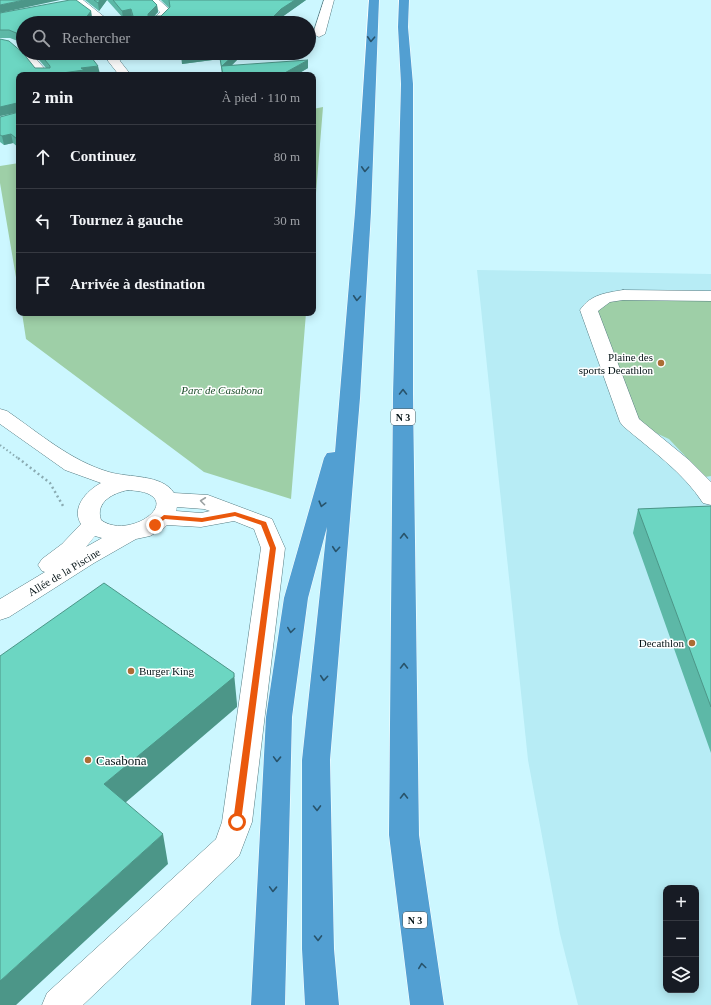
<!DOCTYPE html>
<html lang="fr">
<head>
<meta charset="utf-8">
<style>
  :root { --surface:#171b24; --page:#242831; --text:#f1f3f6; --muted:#9ea1a6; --line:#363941 }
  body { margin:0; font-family:Georgia,serif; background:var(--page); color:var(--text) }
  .controls { position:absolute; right:12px; bottom:12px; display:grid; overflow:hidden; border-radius:8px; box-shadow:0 2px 10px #0003 }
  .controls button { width:36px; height:36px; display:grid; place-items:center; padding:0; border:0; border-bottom:1px solid var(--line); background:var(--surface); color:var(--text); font:20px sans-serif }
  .stop { position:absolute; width:12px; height:12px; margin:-9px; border:3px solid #ea580c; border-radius:50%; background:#fff }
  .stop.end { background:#ea580c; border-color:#fff; box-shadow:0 1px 4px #0008 }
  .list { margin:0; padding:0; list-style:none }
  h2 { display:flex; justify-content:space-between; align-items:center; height:52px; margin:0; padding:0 16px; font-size:17px }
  h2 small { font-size:13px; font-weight:400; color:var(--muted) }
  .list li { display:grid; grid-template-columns:26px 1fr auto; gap:12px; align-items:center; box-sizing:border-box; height:64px; padding:0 16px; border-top:1px solid var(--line) }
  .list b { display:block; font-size:15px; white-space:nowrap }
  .list em { font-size:13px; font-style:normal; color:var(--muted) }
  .icon { flex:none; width:22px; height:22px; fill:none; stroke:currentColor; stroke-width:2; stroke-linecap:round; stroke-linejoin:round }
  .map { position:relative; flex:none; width:711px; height:1005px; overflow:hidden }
  .search { position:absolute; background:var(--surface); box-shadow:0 2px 10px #0003; left:16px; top:16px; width:300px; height:44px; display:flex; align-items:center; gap:10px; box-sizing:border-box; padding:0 14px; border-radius:22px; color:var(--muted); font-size:15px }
  .panel { position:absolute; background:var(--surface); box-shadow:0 2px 10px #0003; left:16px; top:72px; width:300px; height:244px; border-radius:8px }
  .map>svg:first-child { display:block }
  .built { fill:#b7ecf5; fill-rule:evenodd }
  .green { fill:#9ecfa7 }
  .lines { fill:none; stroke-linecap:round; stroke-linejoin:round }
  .minor-casing { stroke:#557c83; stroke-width:1 }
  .highway-casing { stroke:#fff; stroke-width:1 }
  .path-far1 { stroke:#8aabb2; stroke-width:2; stroke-dasharray:1.5 2.5; stroke-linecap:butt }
  .path { stroke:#8aabb2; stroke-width:2.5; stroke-dasharray:2 3; stroke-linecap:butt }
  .minor { fill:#fff; fill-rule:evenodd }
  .highway { fill:#529fd2; fill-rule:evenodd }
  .wall { fill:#5db8a7 }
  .shaded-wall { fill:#4c9688 }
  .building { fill:#6cd6c2; stroke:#4c9688 }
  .oneway { stroke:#28536b }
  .oneway2 { stroke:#9ba1a2 }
  .route { fill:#ea580c }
  .poi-dot { fill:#ac6d34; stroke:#fff; stroke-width:1.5 }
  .labels { text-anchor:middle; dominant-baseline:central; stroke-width:3; stroke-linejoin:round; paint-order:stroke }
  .shield { fill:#fff; stroke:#505a5d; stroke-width:1 }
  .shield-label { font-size:10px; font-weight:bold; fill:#051417 }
  .poi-label { font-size:11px; fill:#051417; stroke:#fff; text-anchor:end }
  .park-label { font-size:11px; font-style:italic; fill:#1a4b28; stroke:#fff }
  .street-label { font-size:11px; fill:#051417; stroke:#fff }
  .near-poi-label { font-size:13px; fill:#051417; stroke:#fff; text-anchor:start }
</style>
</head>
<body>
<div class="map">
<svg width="711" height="1005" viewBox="0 0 711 1005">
  <rect width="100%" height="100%" fill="#ccf7ff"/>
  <path class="built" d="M477,270L711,274V1005H578L560,934L528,760ZM666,888H696V990H666Z"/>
  <path class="green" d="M323,107L313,230V109Z
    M19,163V295L0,183V166Z
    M711,294V476L705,477L669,439L647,429L630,413L592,314L598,298Z
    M22,313H306L291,499L204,472L26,339Z"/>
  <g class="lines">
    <defs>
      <path id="minor" d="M71,0H83L112,23H100Z
        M148,0H159L168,8L170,13L161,23H150L160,12Z
        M324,0H334L325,34L319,37L313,34Z
        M23,50V53H31L50,75H38L19,53Z
        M107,53H119L120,61L131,75H119L108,61Z
        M623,290L711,291V301L623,300L610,302L598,311L639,419L689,460L711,482V505L703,503C683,472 651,450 623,426L620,422L580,310C591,294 606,293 623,290Z
        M0,409L7,411C39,433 71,461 109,472C129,478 162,474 174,493L208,495L272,519L285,548L252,822L239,856L83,1005H42L47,993L216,839L222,822L261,548L254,529L234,521L201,527L167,525L164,528L150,536L136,539L94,563L9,617L0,620V599L45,572L42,571L38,565L42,559L62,544L81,524C71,508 86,491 101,483L65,470L0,424ZM128,490C136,491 145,491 152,496C171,510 125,538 101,520C95,502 113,493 128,490ZM177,507L204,509L210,511L201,513L176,511ZM95,536L102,538L86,547Z"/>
      <path id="highway" d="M369,0H379L371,212L360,398L330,760L334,949L339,1005H305L302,949V760L327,527L308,598L292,717L285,1005H251L266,717L284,598L324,458L327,453L335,452L355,212Z
        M399,0H409L408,27L413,84V394L419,835L444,1005H410L389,835L393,394L401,84L398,27Z"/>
    </defs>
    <use href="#minor" class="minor-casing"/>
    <use href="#highway" class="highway-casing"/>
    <path class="path-far1" d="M0,445L19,459"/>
    <path class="path" d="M18,458L50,483L63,506"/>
    <use href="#minor" class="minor"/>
    <use href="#highway" class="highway"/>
  </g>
  <path class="wall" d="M85,0H152L157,5L158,12L154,16H161L169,8L161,0H306L282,17L275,23H134L132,17L123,18L107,0L99,11Z
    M91,11L92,19L89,23H23V45V43L10,38H0V13Z
    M0,39L35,68H46L33,53H88L100,74L19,75V148L13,143L4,145L0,142V117L19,112L0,116Z
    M182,53H244L232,65L308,68L296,75H222L220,59L182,64Z
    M711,506V753L633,533L638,509Z"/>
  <path class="shaded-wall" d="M24,0H60L0,13V5Z
    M100,0H107L99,11L98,3Z
    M295,0H306L282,17L275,23H267L281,9Z
    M157,5L158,12L149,22L148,14Z
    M131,9L132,17L123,18L122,11Z
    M91,11L92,19L89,23H82Z
    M143,53H167L143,55Z
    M203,53H219L220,59L182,64L181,56Z
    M236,53H244L223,74L222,66Z
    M308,60V68L296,75H281Z
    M98,66L100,74L92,75H48L81,68Z
    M17,103L19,112L0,116V107Z
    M11,134L13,143L4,145L2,136Z
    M17,139H19V148Z
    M234,673L237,704V707L111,815L104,784Z
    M163,834L168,864L16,1005H0V981Z"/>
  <path class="building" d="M0,0H24L0,5Z
    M70,0H76L91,11L82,23H23V44L21,35L9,30H0V13Z
    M94,0H100L98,3Z
    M113,0H152L157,5L148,14V16H161L170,7L169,0H295L281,9L267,23H135L131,9L122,11Z
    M0,39L9,41L23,53L35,68H50V66L39,53H88L98,66L81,68L84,70L48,75H19V139H17L11,134L2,136L0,135V117L19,112V104L17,103L0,107Z
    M182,53H203L181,56Z
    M219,53H236L222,66L308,60L281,75H223Z
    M711,506V707L638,509Z
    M104,583L234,673V677L104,784L163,834L0,981V656Z"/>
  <defs><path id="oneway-chevron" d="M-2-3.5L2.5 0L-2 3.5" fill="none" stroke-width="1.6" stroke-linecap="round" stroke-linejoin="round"/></defs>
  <g class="oneway">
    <use href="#oneway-chevron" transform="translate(371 39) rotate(93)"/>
    <use href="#oneway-chevron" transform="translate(365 169) rotate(93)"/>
    <use href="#oneway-chevron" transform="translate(357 298) rotate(94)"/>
    <use href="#oneway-chevron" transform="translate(403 392) rotate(-90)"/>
    <use href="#oneway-chevron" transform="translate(322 504) rotate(105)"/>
    <use href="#oneway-chevron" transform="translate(404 536) rotate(-90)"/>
    <use href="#oneway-chevron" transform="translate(336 549) rotate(95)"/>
    <use href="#oneway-chevron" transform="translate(291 630) rotate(98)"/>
    <use href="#oneway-chevron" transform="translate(404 666) rotate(-90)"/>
    <use href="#oneway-chevron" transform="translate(324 678) rotate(95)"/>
    <use href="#oneway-chevron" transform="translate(277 759) rotate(92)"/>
    <use href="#oneway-chevron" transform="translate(404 796) rotate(-90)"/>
    <use href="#oneway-chevron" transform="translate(317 808) rotate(89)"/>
    <use href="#oneway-chevron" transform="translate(273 889) rotate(92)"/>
    <use href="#oneway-chevron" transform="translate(318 938) rotate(89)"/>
    <use href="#oneway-chevron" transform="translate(422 966) rotate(-98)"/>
  </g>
  <use class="oneway2" href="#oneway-chevron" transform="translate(203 501) rotate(-173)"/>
  <path class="route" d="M235,512L266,522L276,548L241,822L237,826L233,822L270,548L261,525L235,516L202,522L165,519L155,527L151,525L164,515L202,518Z"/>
  <g class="poi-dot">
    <circle cx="661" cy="363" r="4"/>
    <circle cx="692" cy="643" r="4"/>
    <circle cx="131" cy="671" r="4"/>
    <circle cx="88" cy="760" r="4"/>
  </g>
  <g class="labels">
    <g class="shield">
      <rect x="391" y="409" width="24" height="16" rx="3"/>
      <rect x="403" y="912" width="24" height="16" rx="3"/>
    </g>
    <g class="shield-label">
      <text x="403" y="417">N 3</text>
      <text x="415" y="920">N 3</text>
    </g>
    <g class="poi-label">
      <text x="653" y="357">Plaine des<tspan x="653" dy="13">sports Decathlon</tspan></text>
      <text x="684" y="643">Decathlon</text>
      <text x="139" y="671" text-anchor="start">Burger King</text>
    </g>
    <g class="park-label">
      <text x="222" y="390">Parc de Casabona</text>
    </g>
    <g class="street-label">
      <text transform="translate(64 572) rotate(-31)">Allée de la Piscine</text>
    </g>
    <g class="near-poi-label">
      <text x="96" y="760">Casabona</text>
    </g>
  </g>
</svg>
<div class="controls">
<button>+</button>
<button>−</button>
<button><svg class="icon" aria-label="layers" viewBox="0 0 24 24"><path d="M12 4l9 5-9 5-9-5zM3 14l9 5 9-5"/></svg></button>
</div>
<div class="stop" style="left:237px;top:822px"></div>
<div class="stop end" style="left:155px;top:525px"></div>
<div class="search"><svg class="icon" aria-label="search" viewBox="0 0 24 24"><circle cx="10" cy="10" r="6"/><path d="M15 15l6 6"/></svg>Rechercher</div>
<section class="panel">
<h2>2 min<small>À pied · 110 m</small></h2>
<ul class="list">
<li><svg class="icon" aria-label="ahead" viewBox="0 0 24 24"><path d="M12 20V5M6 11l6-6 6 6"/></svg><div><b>Continuez</b></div><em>80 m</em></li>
<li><svg class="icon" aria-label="left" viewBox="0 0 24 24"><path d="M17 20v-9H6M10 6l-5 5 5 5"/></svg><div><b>Tournez à gauche</b></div><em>30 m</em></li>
<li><svg class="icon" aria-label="arrive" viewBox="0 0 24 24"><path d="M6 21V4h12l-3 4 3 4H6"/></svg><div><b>Arrivée à destination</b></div></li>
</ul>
</section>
</div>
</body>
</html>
